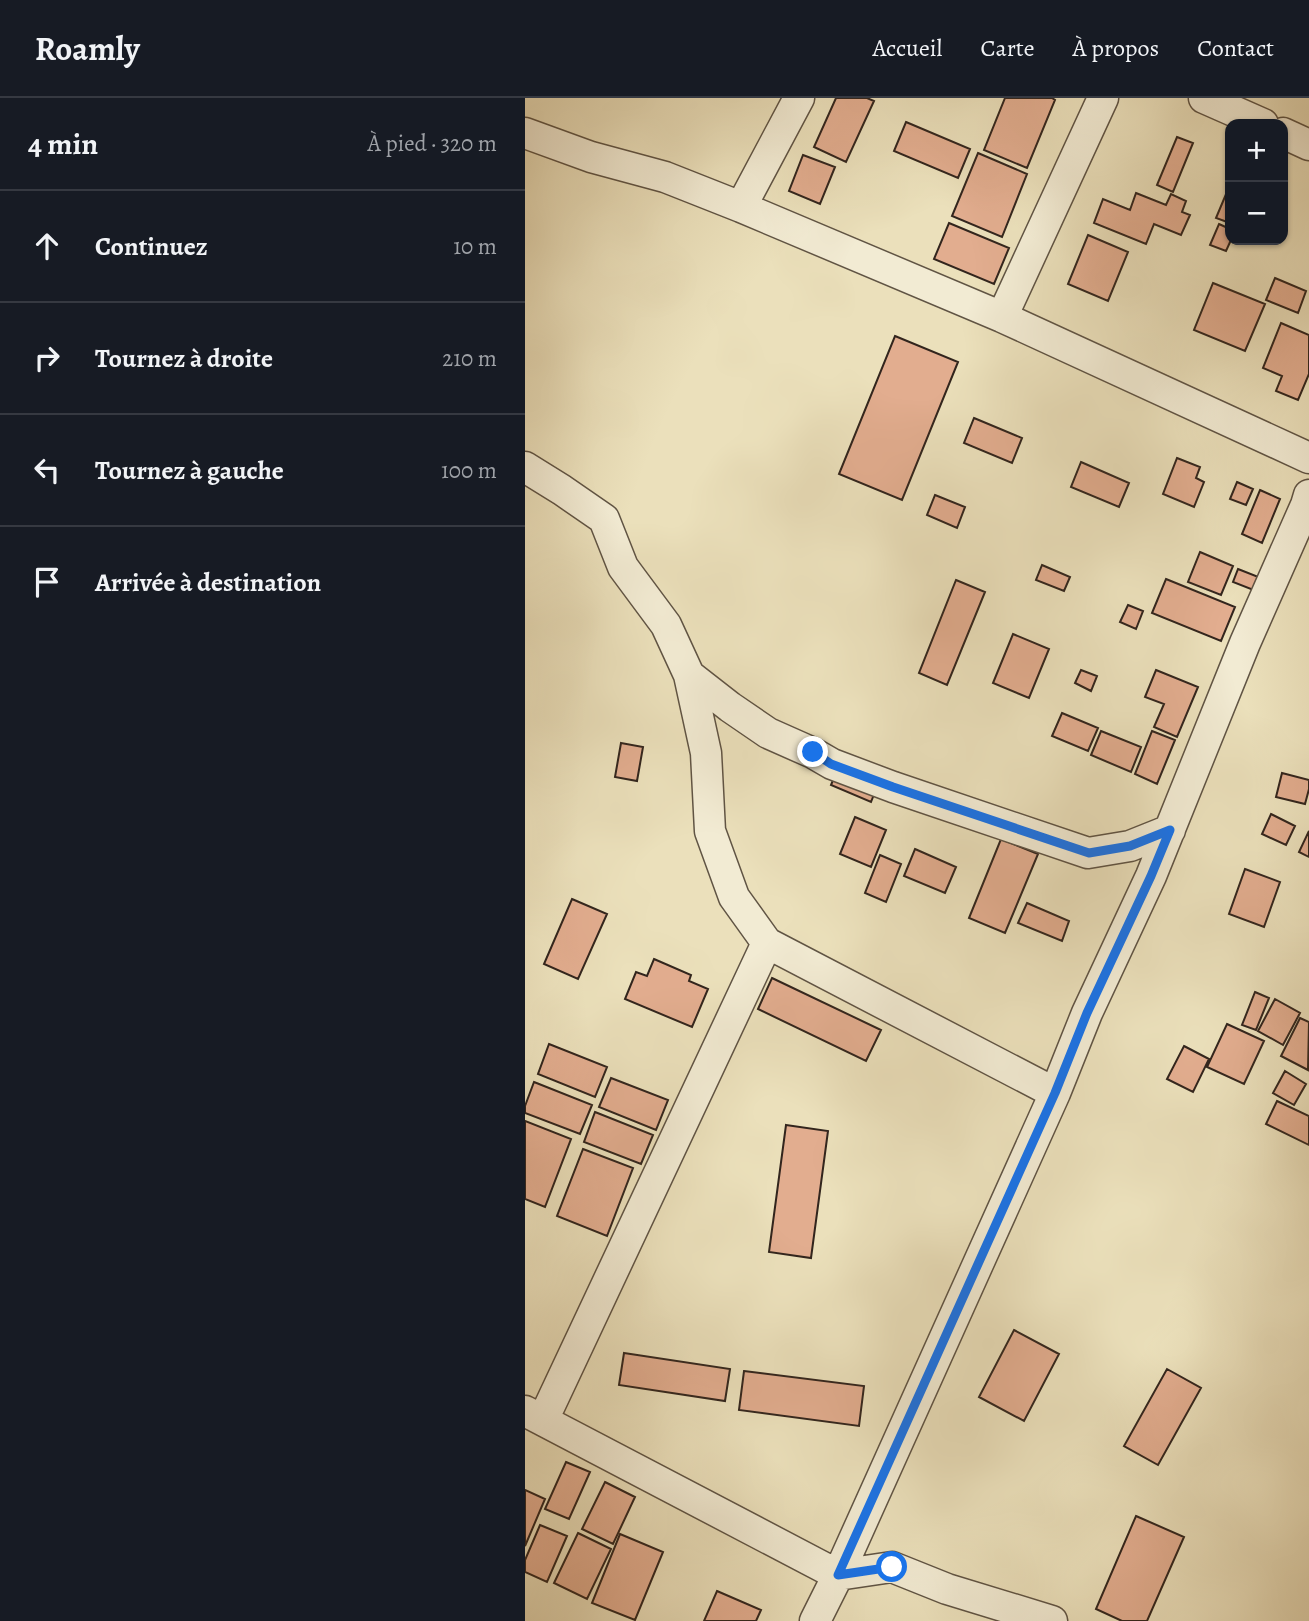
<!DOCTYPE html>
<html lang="fr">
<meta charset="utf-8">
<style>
:root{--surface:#171b24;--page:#20242c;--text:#f1f3f6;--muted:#9ea1a6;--line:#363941}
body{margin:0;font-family:Alegreya,serif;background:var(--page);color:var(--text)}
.controls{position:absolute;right:21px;top:21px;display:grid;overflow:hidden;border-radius:14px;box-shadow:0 2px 5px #0004}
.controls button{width:63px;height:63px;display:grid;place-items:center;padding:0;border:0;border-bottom:2px solid var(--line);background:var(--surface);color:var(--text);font:35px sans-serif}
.stop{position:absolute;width:21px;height:21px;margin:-16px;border:5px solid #1a73e8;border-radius:50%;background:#fff}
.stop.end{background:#1a73e8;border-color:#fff;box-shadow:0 2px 7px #0008}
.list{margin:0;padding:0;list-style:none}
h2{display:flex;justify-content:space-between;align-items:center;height:91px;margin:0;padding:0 28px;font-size:30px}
h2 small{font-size:23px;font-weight:400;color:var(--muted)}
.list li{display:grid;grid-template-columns:46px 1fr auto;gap:21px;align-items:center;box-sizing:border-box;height:112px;padding:0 28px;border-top:2px solid var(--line)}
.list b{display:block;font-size:26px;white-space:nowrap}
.list em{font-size:23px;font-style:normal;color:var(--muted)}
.icon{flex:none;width:38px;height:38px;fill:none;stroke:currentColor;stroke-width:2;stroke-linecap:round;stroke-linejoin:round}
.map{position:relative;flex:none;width:784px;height:1523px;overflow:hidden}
header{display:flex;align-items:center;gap:42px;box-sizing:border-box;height:98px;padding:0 35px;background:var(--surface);border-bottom:2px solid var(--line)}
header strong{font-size:33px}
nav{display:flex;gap:38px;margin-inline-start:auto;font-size:24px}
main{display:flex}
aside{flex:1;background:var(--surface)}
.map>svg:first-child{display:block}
.building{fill:#e2ad8f;stroke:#32251d;stroke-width:2}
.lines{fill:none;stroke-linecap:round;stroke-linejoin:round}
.street-casing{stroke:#605444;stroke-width:33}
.street{stroke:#f2ebd3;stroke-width:30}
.route{stroke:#1a73e8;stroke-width:9}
</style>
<header>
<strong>Roamly</strong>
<nav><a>Accueil</a><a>Carte</a><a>À propos</a><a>Contact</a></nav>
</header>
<main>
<aside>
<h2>4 min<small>À pied · 320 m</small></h2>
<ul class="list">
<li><svg class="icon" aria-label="ahead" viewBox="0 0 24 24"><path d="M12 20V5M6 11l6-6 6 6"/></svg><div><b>Continuez</b></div><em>10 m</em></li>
<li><svg class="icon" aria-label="right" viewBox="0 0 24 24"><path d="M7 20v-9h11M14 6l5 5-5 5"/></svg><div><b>Tournez à droite</b></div><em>210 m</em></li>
<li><svg class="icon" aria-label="left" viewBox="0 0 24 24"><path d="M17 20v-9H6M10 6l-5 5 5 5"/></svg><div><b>Tournez à gauche</b></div><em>100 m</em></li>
<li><svg class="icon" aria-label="arrive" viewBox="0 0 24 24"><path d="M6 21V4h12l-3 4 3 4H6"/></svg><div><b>Arrivée à destination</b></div></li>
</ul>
</aside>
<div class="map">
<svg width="784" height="1523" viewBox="0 0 784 1523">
<rect width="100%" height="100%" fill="#ebe0bb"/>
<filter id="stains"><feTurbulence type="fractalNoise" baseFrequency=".00286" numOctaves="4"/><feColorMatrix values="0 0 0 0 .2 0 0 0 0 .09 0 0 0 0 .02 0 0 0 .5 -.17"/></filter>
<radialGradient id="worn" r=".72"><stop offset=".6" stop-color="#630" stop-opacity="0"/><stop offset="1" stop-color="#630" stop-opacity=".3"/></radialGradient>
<!-- building -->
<path class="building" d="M311,0H342L349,3L321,64L289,49Z
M480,0H527L530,2L502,70L459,52Z
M381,24L445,51L433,80L369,53Z
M652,39L668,45L648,94L632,87Z
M453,55L502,76L477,139L427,118Z
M278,57L310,69L295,106L264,93Z
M704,89H705V125L691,120Z
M611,95L641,107L646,96L661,103L657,114L665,117L656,137L629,126L621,146L569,125L578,101L605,112Z
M424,125L484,150L469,186L409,161Z
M694,126L705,131L706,142L701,153L685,147Z
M563,137L603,154L583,203L543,186Z
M750,180L781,193L773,215L741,202Z
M688,185L740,206L720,253L669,232Z
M756,225L784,237V276L773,302L751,293L757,278L738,270Z
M370,238L433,264L377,402L314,376Z
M449,320L497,340L487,365L439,345Z
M652,360L675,369L671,380L679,384L669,409L638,396Z
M556,364L604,385L594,409L546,389Z
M712,384L728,391L721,407L705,401Z
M735,392L755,401L737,445L717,436Z
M410,397L440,409L432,430L402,417Z
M675,454L708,468L696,497L663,484Z
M517,467L545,479L539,493L511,482Z
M713,471L736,480L731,493L708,484Z
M641,481L710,509L696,543L627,515Z
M431,482L460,494L422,587L394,575Z
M603,507L618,513L611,531L595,524Z
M488,536L524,551L504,600L468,585Z
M556,572L572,578L566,593L550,585Z
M631,572L673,589L652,639L629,629L639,606L620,599Z
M537,615L573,630L563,653L527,638Z
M576,633L616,649L606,674L566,657Z
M627,633L650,642L632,686L610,676Z
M96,645L118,649L112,683L90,679Z
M313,670L353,686L346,704L306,687Z
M757,675L784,682V691L780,706L751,699Z
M746,716L770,728L761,747L737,736Z
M330,719L361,732L346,769L315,756Z
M784,733V759L774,754Z
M476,741L513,756L480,835L444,820Z
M390,751L431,769L420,795L379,778Z
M355,757L376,766L361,804L340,795Z
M720,771L755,784L739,829L704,816Z
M47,801L82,816L53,881L19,866Z
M502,805L544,823L537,843L493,825Z
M129,861L166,877L164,883L183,891L167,929L100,901L111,874L122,878Z
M247,880L356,932L341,963L233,911Z
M730,894L744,900L731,932L717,927Z
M750,901L775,915L758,947L733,933Z
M775,920L784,924L783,972L756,958Z
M702,926L739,943L719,986L682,969Z
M24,946L82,969L70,999L13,976Z
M659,948L684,961L668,994L642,981Z
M760,973L781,986L769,1007L748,995Z
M86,980L143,1002L131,1032L74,1009Z
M9,984L67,1007L55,1036L0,1015V1008Z
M752,1003L784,1018V1047L741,1026Z
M70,1014L128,1037L116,1066L59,1044Z
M0,1023L46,1041L20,1109L0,1101Z
M261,1027L303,1033L286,1160L244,1154Z
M58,1051L108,1070L82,1138L32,1118Z
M489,1232L534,1256L499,1323L454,1299Z
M99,1255L205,1271L200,1303L94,1287Z
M642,1271L676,1290L633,1367L599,1348Z
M219,1273L339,1288L334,1328L214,1312Z
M41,1364L65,1374L44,1421L20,1411Z
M80,1384L110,1399L88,1446L57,1431Z
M0,1392L20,1401L0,1448Z
M611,1418L659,1439L622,1523H597L571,1511Z
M15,1427L42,1438L22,1484L0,1474V1462Z
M53,1435L86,1451L62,1501L29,1485Z
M95,1436L138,1454L110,1522L67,1505Z
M192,1493L236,1512L231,1523H179Z"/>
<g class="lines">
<defs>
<path id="street" d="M679,0L738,26
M0,35L66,59L140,79L216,109L477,219L784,360
M758,35L784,47
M216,109L274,0
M477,219L578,0
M0,369L37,392L79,421L98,469L141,527L164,577L181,655L185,733L209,799L242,845L530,995
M164,577L205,609L243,635L288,655L307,666L368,689L563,755L605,748L645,732
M0,1313L313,1477L367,1469L422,1491L527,1523
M18,1322L242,845
M290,1523L313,1477L530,995L562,915L626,778L720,545L781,407L784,397"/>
</defs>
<!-- street casing -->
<use href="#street" class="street-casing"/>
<!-- street -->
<use href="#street" class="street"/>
</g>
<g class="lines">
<!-- route -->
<path class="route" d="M288,654L306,666L368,689L564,755L605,748L645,732L626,778L562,915L530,995L313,1477L367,1469"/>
</g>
<rect width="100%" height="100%" filter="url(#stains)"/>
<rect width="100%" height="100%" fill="url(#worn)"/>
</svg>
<div class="controls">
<button>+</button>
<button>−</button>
</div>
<div class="stop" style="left:367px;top:1469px"></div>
<div class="stop end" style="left:288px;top:654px"></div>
</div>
</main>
